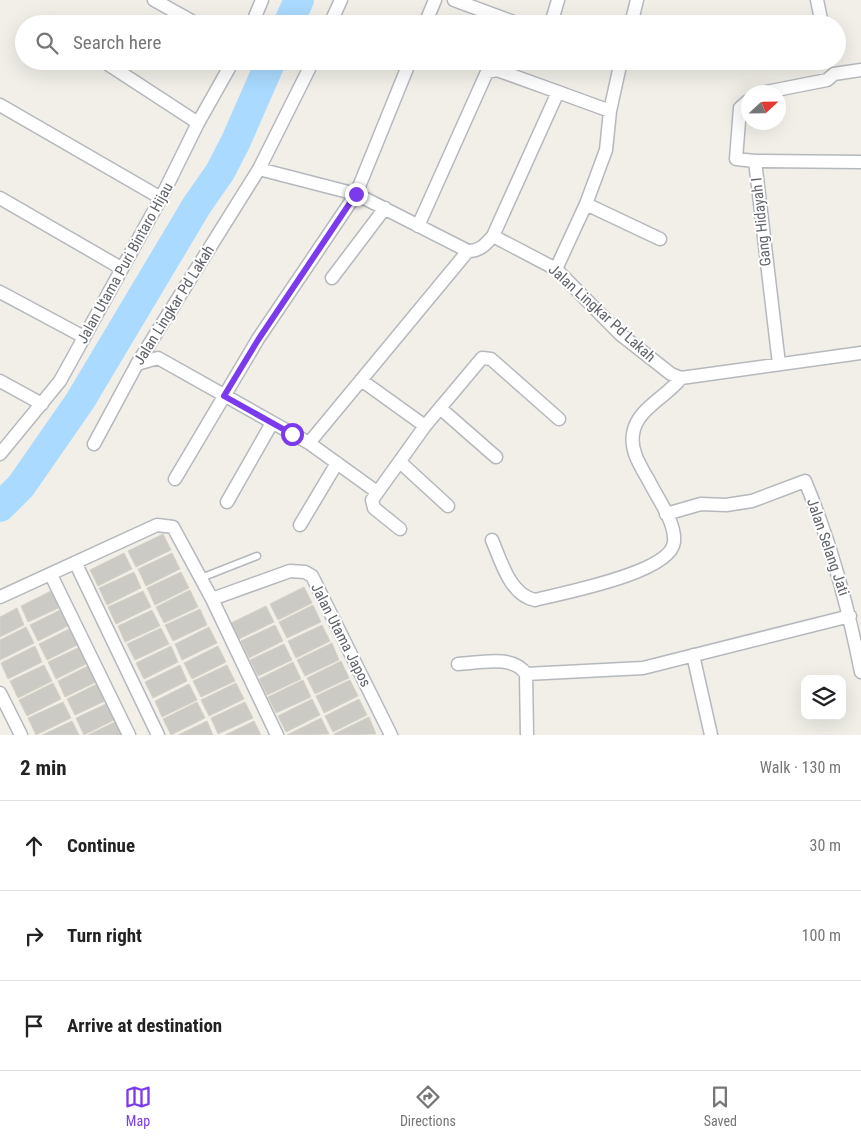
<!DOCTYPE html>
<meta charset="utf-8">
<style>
:root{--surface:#fff;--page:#f6f6f6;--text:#222;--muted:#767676;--line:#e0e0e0;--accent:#7c3aed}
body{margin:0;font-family:"Roboto Condensed",sans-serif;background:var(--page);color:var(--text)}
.controls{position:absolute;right:15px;bottom:15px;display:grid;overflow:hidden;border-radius:10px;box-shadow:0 5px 20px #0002}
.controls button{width:45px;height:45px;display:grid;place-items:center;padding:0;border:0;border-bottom:1px solid var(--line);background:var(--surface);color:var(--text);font:25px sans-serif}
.compass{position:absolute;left:741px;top:85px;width:45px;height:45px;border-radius:50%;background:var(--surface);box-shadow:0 5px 20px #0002;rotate:68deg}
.stop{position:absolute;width:15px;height:15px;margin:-11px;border:4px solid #7c3aed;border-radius:50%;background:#fff}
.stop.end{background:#7c3aed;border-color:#fff;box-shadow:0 1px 5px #0008}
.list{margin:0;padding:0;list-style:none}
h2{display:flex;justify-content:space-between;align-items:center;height:65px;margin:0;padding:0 20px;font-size:21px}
h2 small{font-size:16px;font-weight:400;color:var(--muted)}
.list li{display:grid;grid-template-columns:32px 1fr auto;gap:15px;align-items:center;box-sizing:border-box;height:90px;padding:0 20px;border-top:1px solid var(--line)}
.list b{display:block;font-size:19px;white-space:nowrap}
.list em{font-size:16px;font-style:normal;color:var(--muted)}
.icon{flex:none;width:28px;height:28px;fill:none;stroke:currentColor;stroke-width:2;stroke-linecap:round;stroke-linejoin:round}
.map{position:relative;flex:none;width:861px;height:735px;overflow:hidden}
.search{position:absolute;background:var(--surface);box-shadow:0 5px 20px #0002;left:15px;right:15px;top:15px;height:55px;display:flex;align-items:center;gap:12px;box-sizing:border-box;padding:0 18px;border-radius:28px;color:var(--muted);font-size:19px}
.sheet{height:335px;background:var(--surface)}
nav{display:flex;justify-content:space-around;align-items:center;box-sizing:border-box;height:70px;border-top:1px solid var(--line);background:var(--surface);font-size:14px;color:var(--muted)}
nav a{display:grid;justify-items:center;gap:2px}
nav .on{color:var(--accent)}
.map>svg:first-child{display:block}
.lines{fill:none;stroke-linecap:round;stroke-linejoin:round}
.river{stroke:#aadaff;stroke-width:30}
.building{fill:#cccac5;stroke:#d6d1c6}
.service-casing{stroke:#b5b8bc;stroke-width:9}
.minor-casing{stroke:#b5b8bc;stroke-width:15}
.service{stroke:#fff;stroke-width:6}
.minor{stroke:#fff;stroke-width:12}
.route{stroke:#7c3aed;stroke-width:6}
.labels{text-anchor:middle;stroke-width:4;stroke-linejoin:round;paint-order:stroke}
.street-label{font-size:15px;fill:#5f6368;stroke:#fff}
</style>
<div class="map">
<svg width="861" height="735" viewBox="0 0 861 735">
<rect width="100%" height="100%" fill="#f1efe8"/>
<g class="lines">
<!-- river -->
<path class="river" d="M288,24L299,0
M0,507L21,486L80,401L197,205L220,172L236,141L271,61"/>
</g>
<!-- building -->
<path class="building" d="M163,534L171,550L136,567L128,551Z
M124,553L132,569L98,586L90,570Z
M172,553L180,569L146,586L138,569Z
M134,572L141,588L107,605L99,588Z
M181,572L189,588L155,605L147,588Z
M304,587L312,603L278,620L270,604Z
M55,589L63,606L28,622L21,606Z
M190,590L198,607L164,623L156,607Z
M143,591L151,607L116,624L108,607Z
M313,605L321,622L287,638L279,622Z
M266,606L274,622L239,639L231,623Z
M17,608L24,625L0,637V617Z
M64,608L72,624L38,641L30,625Z
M200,609L207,625L173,641L165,625Z
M152,610L160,626L125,642L118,626Z
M275,625L283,641L249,658L241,641Z
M322,625L330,641L296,658L288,641Z
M26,627L34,643L0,660V640Z
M73,627L81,643L47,660L39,644Z
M209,627L217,643L182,660L175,644Z
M161,628L169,644L135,660L127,644Z
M332,643L339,660L305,676L297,660Z
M284,644L292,660L258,676L250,660Z
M35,646L42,662L8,679L1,663Z
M82,646L90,662L56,679L48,662Z
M171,646L178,662L144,679L136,663Z
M218,646L226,662L192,679L184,663Z
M341,661L349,678L315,694L307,678Z
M293,662L301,679L267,695L259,679Z
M92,664L100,680L65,697L58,681Z
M44,665L52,681L18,698L10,681Z
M180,665L187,681L153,698L145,682Z
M227,665L235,681L201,697L193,681Z
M303,680L311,697L276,713L268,697Z
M350,680L358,696L324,713L316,696Z
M101,682L109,699L75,715L67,699Z
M53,683L61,699L27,716L19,700Z
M236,683L244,699L209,716L201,700Z
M189,684L197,700L162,717L155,701Z
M312,699L320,715L286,732L278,716Z
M359,699L367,715L333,732L325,716Z
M63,702L71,718L36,735L28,718Z
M110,702L118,718L84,735L76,718Z
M197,702L205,718L171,735L163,719Z
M245,702L253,718L218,734L211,718Z
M369,717L376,734L335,735L334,734Z
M321,718L329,734L287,735Z
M119,720L126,735H88Z
M72,721L79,735H42Z
M207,721L213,735H178Z
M254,721L261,735H225Z"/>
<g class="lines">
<defs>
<path id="service" d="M201,578L257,556"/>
<path id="minor" d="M154,0L197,24
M454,0L519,24
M817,0L822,24
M252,24L262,0
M330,24L341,0
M425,24L435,0
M551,24L558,0
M631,24L637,0
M103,61L198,123
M766,92L827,80L834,74L861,70
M748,101L740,108L736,159L755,161L779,364
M0,105L161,198
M755,161L861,162
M259,169L356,194L468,251C480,251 485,245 493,236L558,92L610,111
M0,198L121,268
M586,204L660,239
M418,226L487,72L497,70L558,92
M493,236L556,269L620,334L671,374L681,378L861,353
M556,269L586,204L606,150L610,111L621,61
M332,278L385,208
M0,292L84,337
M137,364L158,358L309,443L468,251
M361,380L425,426L372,500L374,508L400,529
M0,381L42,404
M440,408L496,457
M425,426L482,358L491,359L559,419
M309,443L377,492
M94,444L137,364L259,169L313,61
M0,454L60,381L161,198L198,123L233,61
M400,462L448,506
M175,479L258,339L356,194L410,61
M227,502L272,423
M666,514L701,504L726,505L752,501L805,481C831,543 848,606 861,672
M300,525L337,463
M492,540C501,561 510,595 535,600C562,593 671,573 674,542C676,523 658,499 650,483C642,468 630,452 633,434C636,409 667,397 681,378
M76,564L158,735
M51,575L129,735
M0,597L157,525L173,527L212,599L277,735
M212,599L290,571L305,572L312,576L391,735
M693,655L711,735
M458,664C479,663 513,654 526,674L527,735
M526,674L643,668L850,616
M0,693L21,735"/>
</defs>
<!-- service casing -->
<use href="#service" class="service-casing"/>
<!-- minor casing -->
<use href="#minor" class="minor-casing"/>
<!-- service -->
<use href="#service" class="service"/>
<!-- minor -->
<use href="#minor" class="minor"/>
</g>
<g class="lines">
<!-- route -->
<path class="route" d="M292,434L224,396L258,340L356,194"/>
</g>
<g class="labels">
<!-- street labels -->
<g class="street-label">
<text transform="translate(761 222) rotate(-96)" y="5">Gang Hidayah I</text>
<text transform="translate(125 263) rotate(-61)" y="5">Jalan Utama Puri Bintaro Hijau</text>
<text transform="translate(174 305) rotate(-58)" y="5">Jalan Lingkar Pd Lakah</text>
<text transform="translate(602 313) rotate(42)" y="5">Jalan Lingkar Pd Lakah</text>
<text transform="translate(828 547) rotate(71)" y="5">Jalan Selang Jati</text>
<text transform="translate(341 635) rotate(63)" y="5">Jalan Utama Japos</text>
</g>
</g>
</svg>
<div class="controls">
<button><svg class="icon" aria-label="layers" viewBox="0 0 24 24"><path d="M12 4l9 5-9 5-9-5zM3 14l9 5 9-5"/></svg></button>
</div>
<svg class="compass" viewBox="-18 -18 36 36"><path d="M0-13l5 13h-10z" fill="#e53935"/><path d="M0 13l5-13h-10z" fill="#767676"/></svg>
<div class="stop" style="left:292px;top:434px"></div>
<div class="stop end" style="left:356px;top:194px"></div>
<div class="search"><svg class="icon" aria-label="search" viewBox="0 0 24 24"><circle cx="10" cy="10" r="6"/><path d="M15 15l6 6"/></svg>Search here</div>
</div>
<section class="sheet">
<h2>2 min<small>Walk · 130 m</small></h2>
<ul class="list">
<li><svg class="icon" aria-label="ahead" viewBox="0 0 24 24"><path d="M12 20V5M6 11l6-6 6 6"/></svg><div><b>Continue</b></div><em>30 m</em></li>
<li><svg class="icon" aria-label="right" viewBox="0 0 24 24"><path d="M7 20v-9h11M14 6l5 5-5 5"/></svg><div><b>Turn right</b></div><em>100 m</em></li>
<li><svg class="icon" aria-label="arrive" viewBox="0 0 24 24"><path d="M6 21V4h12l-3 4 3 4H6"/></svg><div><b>Arrive at destination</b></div></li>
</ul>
</section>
<nav>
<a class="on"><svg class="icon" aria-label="map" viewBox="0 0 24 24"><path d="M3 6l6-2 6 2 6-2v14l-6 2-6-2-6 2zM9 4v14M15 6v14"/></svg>Map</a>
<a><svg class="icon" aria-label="directions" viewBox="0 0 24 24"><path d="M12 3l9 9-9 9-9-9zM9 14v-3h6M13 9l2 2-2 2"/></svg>Directions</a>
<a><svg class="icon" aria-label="saved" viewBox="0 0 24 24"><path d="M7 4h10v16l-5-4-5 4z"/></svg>Saved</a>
</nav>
